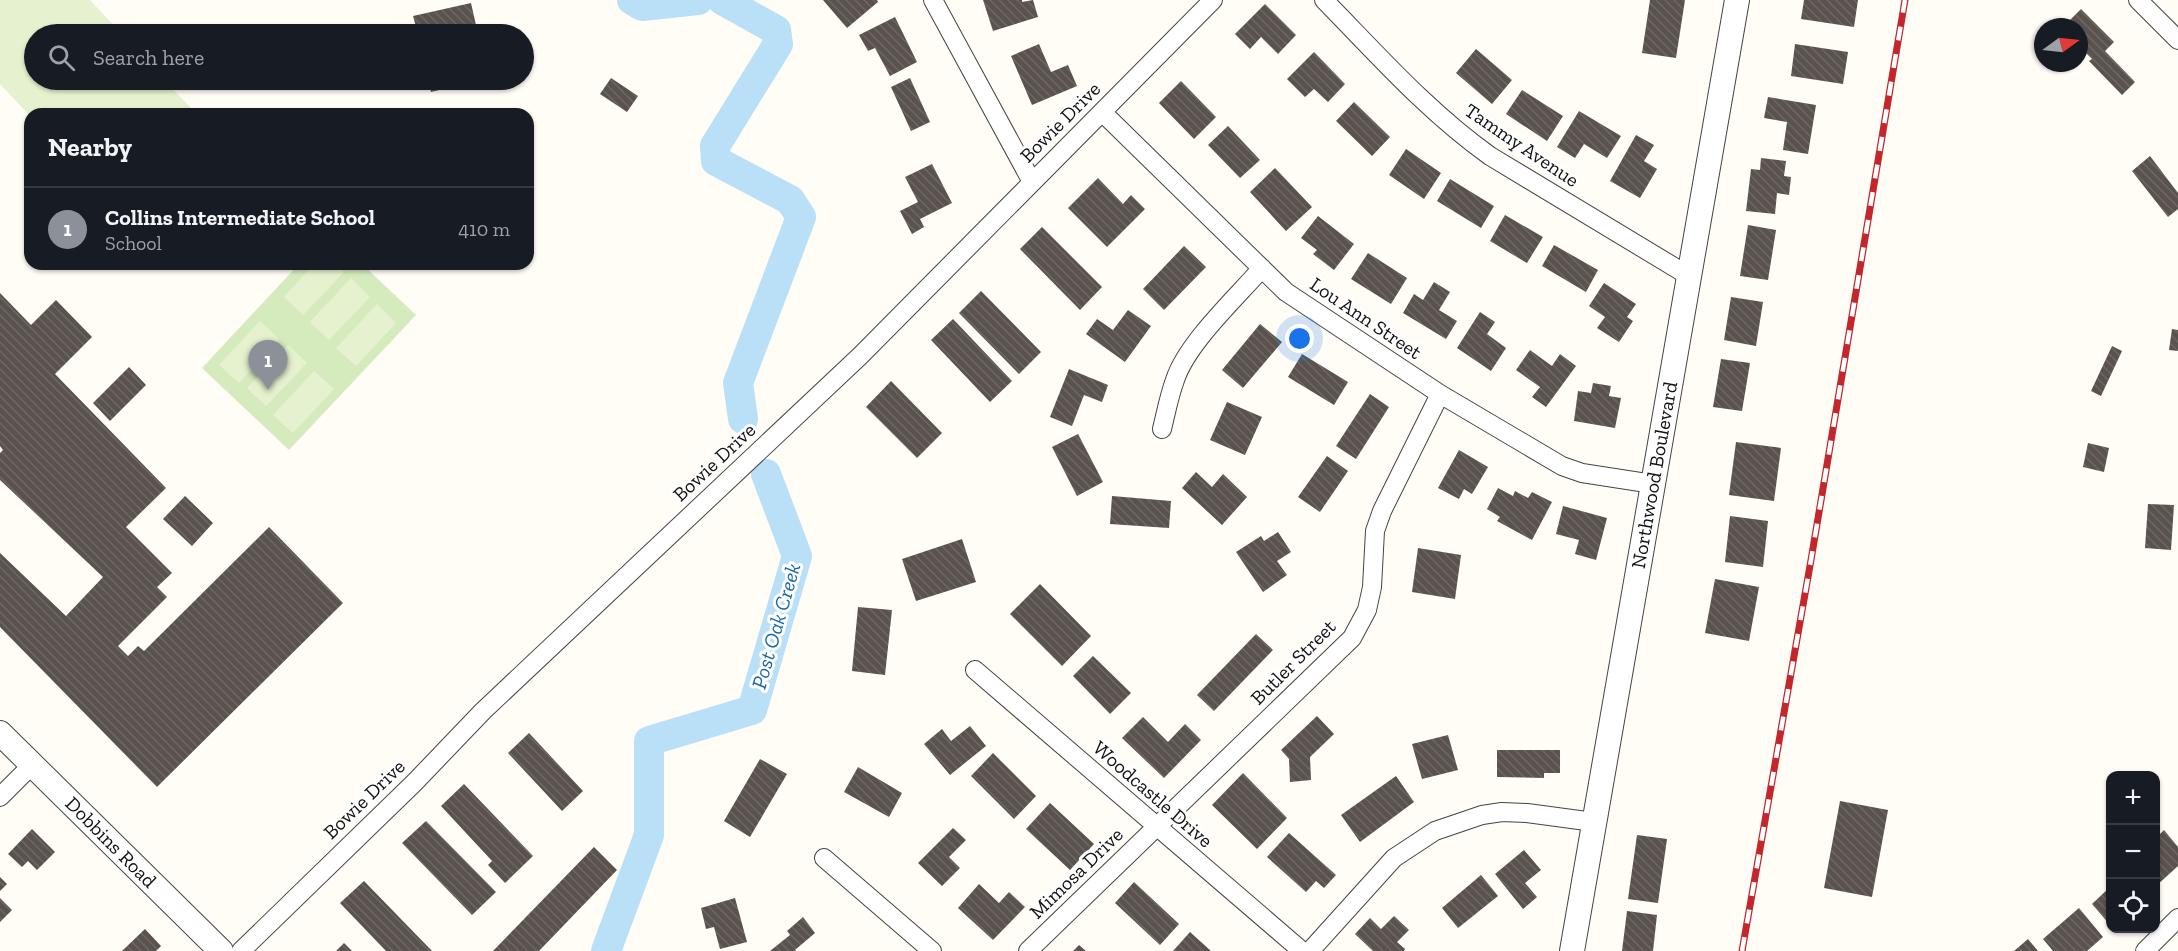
<!DOCTYPE html>
<meta charset="utf-8">
<style>
:root{--surface:#171b24;--page:#20242c;--text:#f1f3f6;--muted:#9ea1a6;--line:#363941;--accent:#8c9099}
body{margin:0;font-family:"Zilla Slab",serif;background:var(--page);color:var(--text)}
.controls{position:absolute;right:18px;bottom:18px;display:grid;overflow:hidden;border-radius:12px;box-shadow:0 2px 4px #0004}
.controls button{width:54px;height:54px;display:grid;place-items:center;padding:0;border:0;border-bottom:2px solid var(--line);background:var(--surface);color:var(--text);font:30px sans-serif}
.compass{position:absolute;left:2034px;top:18px;width:54px;height:54px;border-radius:50%;background:var(--surface);box-shadow:0 2px 4px #0004;rotate:75deg}
.you{position:absolute;left:1300px;top:339px;width:21px;height:21px;margin:-15px;border:4px solid #fff;border-radius:50%;background:#1a73e8;box-shadow:0 0 0 9px #1a73e833}
.badge{display:grid;place-items:center;width:39px;height:39px;border-radius:50%;background:var(--accent);color:#fff;font-size:20px;font-weight:700}
.pin{position:absolute;translate:-50% -50px;filter:drop-shadow(0 2px 3px #0008)}
.pin::after{content:'';position:absolute;top:32px;width:21px;height:18px;background:inherit;clip-path:polygon(0 0,100% 0,50% 100%)}
.list{margin:0;padding:0;list-style:none}
h2{display:flex;justify-content:space-between;align-items:center;height:78px;margin:0;padding:0 24px;font-size:26px}
h2 small{font-size:20px;font-weight:400;color:var(--muted)}
.list li{display:grid;grid-template-columns:39px 1fr auto;gap:18px;align-items:center;box-sizing:border-box;height:84px;padding:0 24px;border-top:2px solid var(--line)}
.list b{display:block;font-size:22px;white-space:nowrap}
.list p{margin:0;font-size:20px;white-space:nowrap;color:var(--muted)}
.list em{font-size:20px;font-style:normal;color:var(--muted)}
.icon{flex:none;width:33px;height:33px;fill:none;stroke:currentColor;stroke-width:2;stroke-linecap:round;stroke-linejoin:round}
.map{position:relative;flex:none;width:2178px;height:951px;overflow:hidden}
.search{position:absolute;background:var(--surface);box-shadow:0 2px 4px #0004;left:24px;top:24px;width:510px;height:66px;display:flex;align-items:center;gap:15px;box-sizing:border-box;padding:0 21px;border-radius:33px;color:var(--muted);font-size:22px}
.panel{position:absolute;background:var(--surface);box-shadow:0 2px 4px #0004;left:24px;top:108px;width:510px;height:162px;border-radius:18px}
.map>svg:first-child{display:block}
.grass{fill:#d5ebbd}
.pitch{fill:#e6f2cf}
.lines{fill:none;stroke-linecap:round;stroke-linejoin:round}
.river{stroke:#b9e0f7;stroke-width:30}
.building{fill:url(#building-back-hatch)}
.minor-casing{stroke:#444;stroke-width:20}
.tertiary-casing{stroke:#444;stroke-width:26}
.minor{stroke:#fff;stroke-width:18}
.tertiary{stroke:#fff;stroke-width:24}
.rail-casing{stroke:#c4262e;stroke-width:7}
.rail{stroke:#fff;stroke-width:4.5;stroke-dasharray:14;stroke-linecap:butt}
.labels{text-anchor:middle;stroke-width:6;stroke-linejoin:round;paint-order:stroke}
.street-label{font-size:20px;fill:#111;stroke:#fff}
.water-label{font-size:21px;font-style:italic;fill:#1768a6;stroke:#fff}
</style>
<div class="map">
<svg width="2178" height="951" viewBox="0 0 2178 951">
<defs>
<pattern id="building-back-hatch" width="6" height="6" patternUnits="userSpaceOnUse" patternTransform="scale(1.5)"><rect width="6" height="6" fill="#5a524d"/><path d="M-1 5l2 2M0 0l6 6M5-1l2 2" fill="none" stroke="#6d6662"/></pattern>
</defs>
<rect width="100%" height="100%" fill="#fffdf5"/>
<!-- grass -->
<path class="grass" d="M299,264H362L416,315L289,450L202,368Z"/>
<!-- pitch -->
<path class="pitch" d="M0,0H90L122,34H34V80H164L197,114H30V116L0,84Z
M314,264H335L344,272L303,315L284,297Z
M351,278L370,297L329,340L310,322Z
M377,304L396,323L356,366L336,348Z
M260,321L279,339L239,383L219,365Z
M288,345L307,363L266,406L247,388Z
M314,371L334,389L293,433L273,415Z"/>
<g class="lines">
<!-- river -->
<path class="river" d="M632,0L642,6L698,0
M722,0L776,30L778,44L715,146L716,161L790,200L801,217L738,383L743,419
M606,951L649,835V741L752,710L797,556L766,474"/>
</g>
<!-- building -->
<path class="building" d="M823,0H877L878,2L847,28Z
M983,0H1022V2L1033,0L1038,17L993,31Z
M1650,0H1685L1676,58L1642,53Z
M1804,0H1858L1854,27L1801,19Z
M471,3L478,34H418L413,16Z
M1265,4L1296,35L1278,54L1261,37L1250,49L1235,34Z
M2081,9L2114,42L2105,51L2135,82L2122,95L2089,61L2092,59L2079,46V27H2063Z
M895,17L917,62L890,76L875,48L868,51L859,35Z
M1039,44L1051,72L1068,65L1077,86L1032,105L1011,56Z
M1795,44L1848,52L1843,84L1791,76Z
M1476,49L1512,80L1492,104L1456,73Z
M1314,52L1345,84L1328,102L1314,89L1305,97L1287,79Z
M611,78L638,96L627,112L600,94Z
M910,78L930,122L911,131L891,87Z
M428,80H459L460,85L431,92Z
M1181,81L1216,117L1194,139L1159,103Z
M1522,90L1563,116L1547,141L1506,114Z
M1768,97L1816,105L1808,154L1783,150L1787,122L1764,118Z
M1354,102L1390,137L1372,156L1336,121Z
M1579,111L1621,136L1607,158L1584,144L1575,158L1557,147Z
M1228,126L1260,160L1240,178L1208,145Z
M1636,135L1654,145L1644,161L1657,169L1640,198L1610,181Z
M1406,149L1441,173L1424,199L1389,175Z
M2150,156L2178,193V209L2168,217L2132,171Z
M1761,158L1786,161L1784,176L1791,177L1789,195L1777,193L1775,214L1746,211L1751,169L1760,170Z
M932,164L952,203L920,219L924,227L912,234L900,211L918,202L905,177Z
M1275,168L1312,207L1286,231L1250,192Z
M1098,178L1123,204L1131,195L1145,209L1107,247L1068,208Z
M1450,179L1494,206L1481,228L1437,201Z
M1505,215L1543,237L1527,263L1490,241Z
M1318,216L1354,244L1334,270L1313,254L1317,250L1301,238Z
M1748,225L1776,230L1768,280L1740,276Z
M1042,227L1102,287L1080,310L1020,249Z
M1554,245L1598,270L1586,292L1542,266Z
M1184,246L1206,267L1164,310L1143,289Z
M1368,253L1407,278L1391,304L1351,279Z
M1434,282L1450,292L1439,310L1457,321L1446,339L1403,313L1414,294L1423,300Z
M1604,283L1636,304L1627,317L1633,321L1619,342L1597,328L1605,317L1589,306Z
M981,291L1041,352L1019,374L959,313Z
M0,293L31,325L56,300L92,337L55,374L166,488L126,527L172,573L157,587L167,597L118,646L128,656L138,646L144,651L269,527L343,603L157,787L0,627V553L66,616L103,577L0,480V453L3,450L0,446Z
M1731,297L1763,302L1756,346L1724,340Z
M1128,310L1151,326L1125,362L1086,334L1097,319L1113,330Z
M1480,312L1495,322L1487,334L1506,348L1491,371L1457,348Z
M953,319L1012,381L990,402L931,340Z
M1260,324L1282,342L1243,388L1222,370Z
M2172,329L2178,330V351L2169,350Z
M2112,346L2122,351L2101,396L2091,391Z
M1530,350L1552,366L1560,354L1576,366L1546,407L1532,397L1540,387L1516,370Z
M1302,354L1348,382L1334,405L1288,377Z
M1721,359L1750,363L1742,411L1713,407Z
M129,367L146,385L110,421L93,403Z
M1069,369L1108,385L1102,402L1084,395L1072,426L1050,417Z
M891,381L942,433L917,458L866,407Z
M1593,383L1611,386L1609,396L1621,398L1615,428L1574,421L1578,391L1591,393Z
M1370,394L1389,407L1356,459L1336,446Z
M1227,402L1262,417L1245,455L1210,440Z
M1078,434L1103,482L1077,496L1052,447Z
M1736,442L1781,448L1774,501L1729,495Z
M2088,443L2109,448L2104,472L2083,467Z
M1459,450L1488,467L1472,494L1464,489L1459,499L1438,488Z
M1327,456L1348,471L1320,512L1298,497Z
M1196,472L1212,487L1223,474L1247,497L1222,525L1182,488Z
M1498,488L1513,496L1515,491L1528,498L1532,492L1552,502L1532,540L1497,521L1500,517L1487,509Z
M185,496L213,523L192,546L163,519Z
M1112,496L1171,501L1169,528L1110,524Z
M2148,504L2174,505L2171,550L2145,548Z
M1563,506L1607,518L1596,560L1575,554L1579,540L1556,534Z
M1730,516L1768,521L1763,567L1725,562Z
M1278,532L1291,552L1277,561L1287,575L1263,592L1236,552L1261,536L1264,541Z
M962,539L976,582L916,601L902,559Z
M1418,548L1461,555L1455,599L1412,592Z
M1715,579L1759,587L1749,641L1705,633Z
M1040,584L1091,636L1062,666L1010,614Z
M858,607L892,610L885,675L852,671Z
M1256,634L1273,650L1214,711L1197,695Z
M1093,656L1131,693L1110,714L1073,676Z
M1317,716L1334,734L1310,757L1311,780L1290,782L1289,759L1281,750Z
M1143,717L1168,742L1185,724L1201,740L1164,778L1122,738Z
M970,726L986,746L950,775L924,744L942,729L951,741Z
M529,733L583,791L562,811L508,753Z
M1448,735L1458,770L1422,779L1412,744Z
M1497,750H1560V773H1544V778L1497,777Z
M993,753L1036,796L1014,819L971,776Z
M760,759L787,774L750,837L724,821Z
M858,767L902,793L889,817L844,792Z
M1243,773L1287,818L1257,849L1212,805Z
M1396,776L1414,802L1360,842L1341,815Z
M464,784L533,856L505,883L488,865L492,861L441,806Z
M1840,801L1888,810L1872,897L1824,888Z
M1050,803L1094,844L1070,870L1026,829Z
M426,821L496,892L472,915L402,843Z
M953,828L966,840L949,857L960,868L942,886L918,863Z
M32,829L55,852L37,870L28,861L22,867L8,854Z
M2164,830L2178,847V866L2156,886V838Z
M1289,833L1336,875L1324,888L1316,881L1306,892L1267,857Z
M1637,835L1667,839L1658,903L1628,899Z
M594,847L617,870L539,951H493Z
M1524,850L1541,870L1525,883L1537,897L1523,909L1495,874Z
M1481,875L1498,896L1458,928L1442,908Z
M0,877L7,884L0,891Z
M364,881L432,951H386L340,903Z
M1134,882L1179,924L1160,945L1115,903Z
M979,884L999,903L1009,892L1025,907L993,940L958,908Z
M2110,887V925L2092,904Z
M0,898L12,910L0,922Z
M735,898L747,942L720,949L714,927L706,929L701,908Z
M2079,908L2103,937L2087,951H2053L2043,939Z
M1627,911L1657,915L1653,951H1622Z
M1394,916L1409,930L1397,942L1405,949L1404,951H1373L1355,934L1370,918L1381,929Z
M803,917L815,933L795,950L796,951H770L790,935L787,931Z
M145,929L161,946L156,951H122Z
M1190,932L1211,951H1173Z
M2028,939L2038,951H2014Z
M344,943L352,951H336Z
M1079,945L1086,951H1073Z"/>
<g class="lines">
<defs>
<path id="minor" d="M933,0L1032,182
M1324,0C1377,54 1428,112 1490,156L1689,276
M2138,0L2178,40
M1102,112L1286,292L1440,394L1562,466L1582,473L1653,484
M1162,429C1166,413 1169,396 1175,380C1187,343 1236,298 1262,268
M975,670L1302,951
M0,797L33,764
M824,858L932,951
M241,951L415,782L483,711L860,356L1213,0
M1028,951L1352,638L1367,610L1372,587L1375,531L1382,511L1440,394
M1310,951L1394,858L1435,831L1482,815L1502,812L1527,813L1594,822
M2145,951L2178,918"/>
<path id="tertiary" d="M0,733L221,951
M1572,951L1737,0"/>
</defs>
<!-- minor casing -->
<use href="#minor" class="minor-casing"/>
<!-- tertiary casing -->
<use href="#tertiary" class="tertiary-casing"/>
<!-- minor -->
<use href="#minor" class="minor"/>
<!-- tertiary -->
<use href="#tertiary" class="tertiary"/>
<defs>
<path id="rail" d="M1742,951L1811,560L1905,0"/>
</defs>
<!-- rail casing -->
<use href="#rail" class="rail-casing"/>
<!-- rail -->
<use href="#rail" class="rail"/>
</g>
<g class="labels">
<!-- street labels -->
<g class="street-label">
<text transform="translate(1060 122) rotate(-45)" y="7">Bowie Drive</text>
<text transform="translate(1522 145) rotate(34)" y="7">Tammy Avenue</text>
<text transform="translate(1366 318) rotate(34)" y="7">Lou Ann Street</text>
<text transform="translate(714 462) rotate(-43)" y="7">Bowie Drive</text>
<text transform="translate(1654 475) rotate(-80)" y="7">Northwood Boulevard</text>
<text transform="translate(1293 662) rotate(-45)" y="7">Butler Street</text>
<text transform="translate(1153 794) rotate(41)" y="7">Woodcastle Drive</text>
<text transform="translate(364 799) rotate(-44)" y="7">Bowie Drive</text>
<text transform="translate(111 842) rotate(45)" y="7">Dobbins Road</text>
<text transform="translate(1076 873) rotate(-44)" y="7">Mimosa Drive</text>
</g>
<!-- water labels -->
<g class="water-label">
<text transform="translate(776 626) rotate(-74)" y="7">Post Oak Creek</text>
</g>
</g>
</svg>
<div class="controls">
<button>+</button>
<button>−</button>
<button><svg class="icon" aria-label="locate" viewBox="0 0 24 24"><circle cx="12" cy="12" r="6"/><path d="M12 2v4M12 18v4M2 12h4M18 12h4"/></svg></button>
</div>
<svg class="compass" viewBox="-18 -18 36 36"><path d="M0-13l5 13h-10z" fill="#e53935"/><path d="M0 13l5-13h-10z" fill="#9ea1a6"/></svg>
<div class="you"></div>
<div class="pin badge" style="left:268px;top:390px">1</div>
<div class="search"><svg class="icon" aria-label="search" viewBox="0 0 24 24"><circle cx="10" cy="10" r="6"/><path d="M15 15l6 6"/></svg>Search here</div>
<section class="panel">
<h2>Nearby<small></small></h2>
<ul class="list">
<li><span class="badge">1</span><div><b>Collins Intermediate School</b><p>School</p></div><em>410 m</em></li>
</ul>
</section>
</div>
